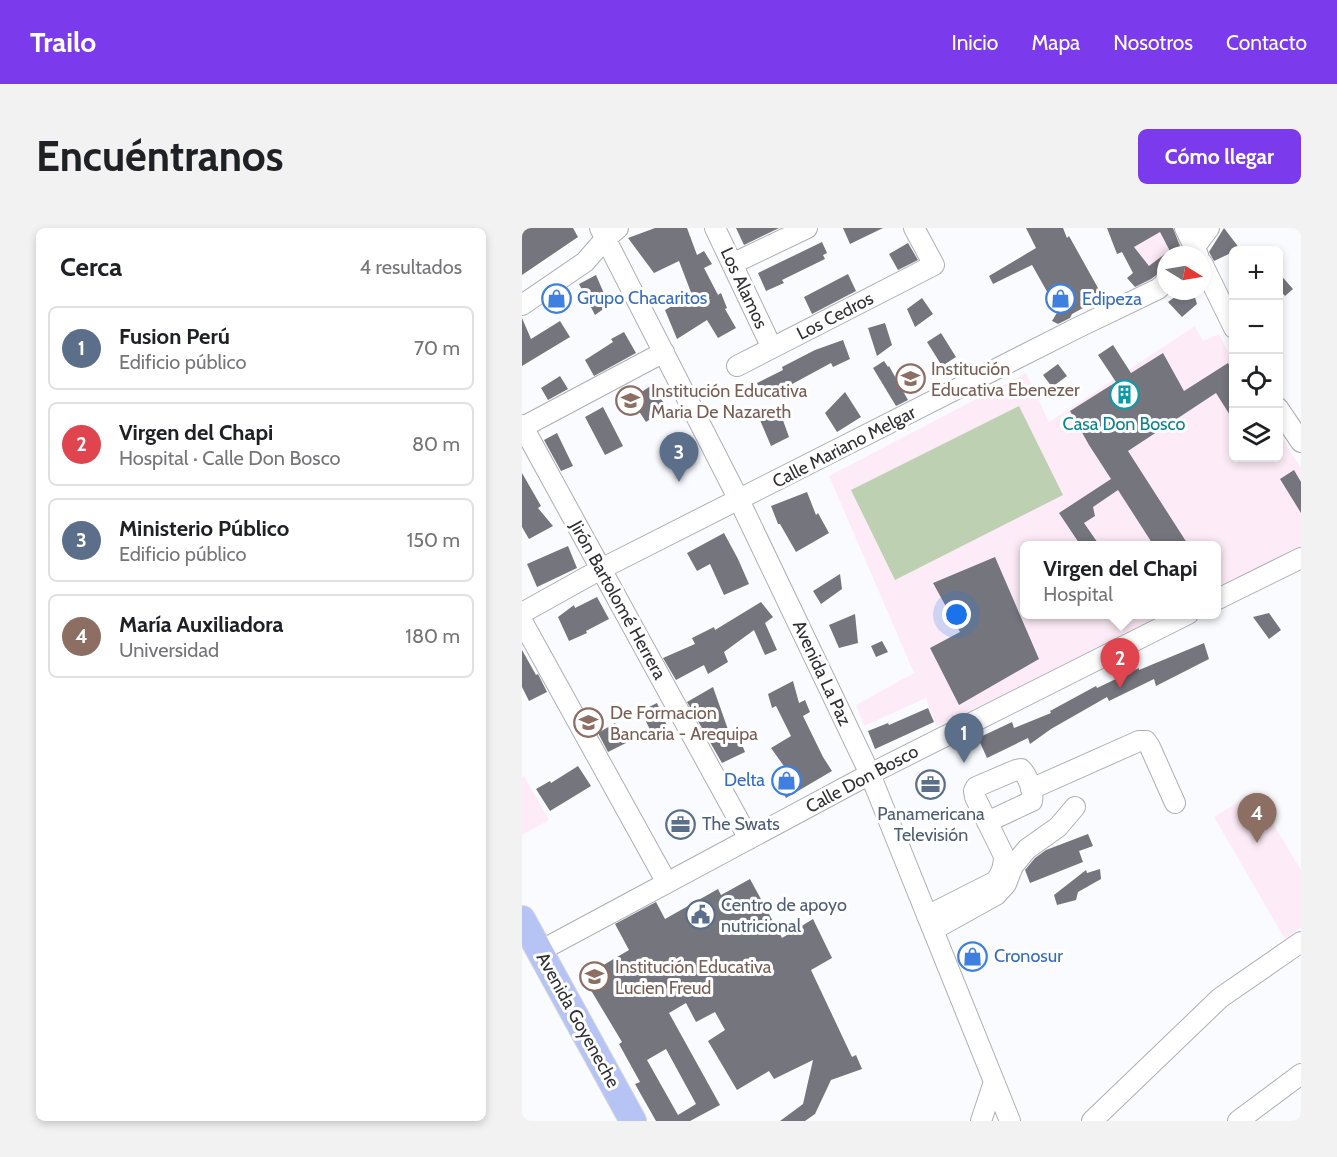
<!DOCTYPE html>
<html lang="es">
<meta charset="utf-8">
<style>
:root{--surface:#fff;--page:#f2f2f2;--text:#202124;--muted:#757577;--line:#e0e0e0;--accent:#7c3aed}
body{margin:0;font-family:Cabin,sans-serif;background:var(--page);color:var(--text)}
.controls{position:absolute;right:18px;top:18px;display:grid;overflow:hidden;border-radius:9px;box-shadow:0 3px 9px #0003}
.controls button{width:54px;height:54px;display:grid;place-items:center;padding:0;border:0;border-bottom:2px solid var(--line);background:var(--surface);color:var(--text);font:30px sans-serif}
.compass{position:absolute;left:635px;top:18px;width:54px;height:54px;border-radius:50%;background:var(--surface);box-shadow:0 3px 9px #0003;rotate:101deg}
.you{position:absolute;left:435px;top:387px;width:21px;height:21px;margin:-15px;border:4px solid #fff;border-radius:50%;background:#1a73e8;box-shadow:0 0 0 9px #1a73e833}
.badge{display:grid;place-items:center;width:39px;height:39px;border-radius:50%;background:var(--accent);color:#fff;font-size:20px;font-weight:700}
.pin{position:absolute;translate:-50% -50px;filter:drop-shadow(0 2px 3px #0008)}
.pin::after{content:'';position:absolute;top:32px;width:21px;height:18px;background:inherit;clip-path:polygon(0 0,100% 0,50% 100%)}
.popup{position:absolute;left:498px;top:313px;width:201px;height:78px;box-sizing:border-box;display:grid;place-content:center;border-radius:9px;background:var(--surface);filter:drop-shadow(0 2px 4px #0005);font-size:20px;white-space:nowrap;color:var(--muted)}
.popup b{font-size:22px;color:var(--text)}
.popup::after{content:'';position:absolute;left:50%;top:100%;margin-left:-12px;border:12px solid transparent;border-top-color:var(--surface)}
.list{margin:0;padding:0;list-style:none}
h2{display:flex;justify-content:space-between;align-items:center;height:78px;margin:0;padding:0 24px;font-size:26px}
h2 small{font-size:20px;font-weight:400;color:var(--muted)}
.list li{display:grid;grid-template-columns:39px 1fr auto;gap:18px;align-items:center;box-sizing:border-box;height:84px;margin:0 12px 12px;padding:0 12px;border:2px solid var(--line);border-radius:9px}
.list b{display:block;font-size:22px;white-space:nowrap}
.list p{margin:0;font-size:20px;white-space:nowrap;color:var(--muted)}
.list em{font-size:20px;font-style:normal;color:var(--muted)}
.icon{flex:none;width:33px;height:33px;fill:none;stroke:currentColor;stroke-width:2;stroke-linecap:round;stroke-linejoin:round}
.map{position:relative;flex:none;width:779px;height:893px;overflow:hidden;border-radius:9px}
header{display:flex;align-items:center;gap:36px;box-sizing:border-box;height:84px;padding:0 30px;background:var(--accent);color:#fff}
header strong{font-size:28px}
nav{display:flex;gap:33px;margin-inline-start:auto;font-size:21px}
.intro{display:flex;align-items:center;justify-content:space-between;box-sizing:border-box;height:144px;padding:0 36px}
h1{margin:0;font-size:42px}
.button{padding:15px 27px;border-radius:9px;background:var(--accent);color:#fff;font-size:21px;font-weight:700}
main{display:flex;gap:36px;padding:0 36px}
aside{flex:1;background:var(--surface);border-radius:9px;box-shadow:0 3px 9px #0003}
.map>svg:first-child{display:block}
.education{fill:#fdecf7}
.green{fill:#bdd0b1}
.building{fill:#75767d;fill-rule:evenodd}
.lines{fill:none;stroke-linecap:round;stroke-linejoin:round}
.minor-casing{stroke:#adafb6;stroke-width:22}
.major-casing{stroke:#d6d6d6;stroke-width:28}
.minor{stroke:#fff;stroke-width:20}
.major{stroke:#b5c4f5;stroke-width:26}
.labels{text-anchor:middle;stroke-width:6;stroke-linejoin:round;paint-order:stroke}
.street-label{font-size:18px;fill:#303033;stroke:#fff}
.shop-label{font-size:18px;fill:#366cbe;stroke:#fff;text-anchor:start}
.education-label{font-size:18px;fill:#785e54;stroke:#fff;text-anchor:start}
.culture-label{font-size:18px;fill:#0d838f;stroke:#fff}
.service-label{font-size:18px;fill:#4e5e75;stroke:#fff;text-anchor:start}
</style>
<header>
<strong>Trailo</strong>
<nav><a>Inicio</a><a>Mapa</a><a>Nosotros</a><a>Contacto</a></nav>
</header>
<div class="intro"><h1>Encuéntranos</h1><a class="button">Cómo llegar</a></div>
<main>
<aside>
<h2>Cerca<small>4 resultados</small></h2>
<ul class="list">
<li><span class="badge" style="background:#5c6f8a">1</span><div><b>Fusion Perú</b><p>Edificio público</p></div><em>70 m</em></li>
<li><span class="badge" style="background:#e0444e">2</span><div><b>Virgen del Chapi</b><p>Hospital · Calle Don Bosco</p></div><em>80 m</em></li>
<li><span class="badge" style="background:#5c6f8a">3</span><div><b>Ministerio Público</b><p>Edificio público</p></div><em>150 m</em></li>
<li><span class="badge" style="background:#8d6e63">4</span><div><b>María Auxiliadora</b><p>Universidad</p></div><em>180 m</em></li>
</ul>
</aside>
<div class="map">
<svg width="779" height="893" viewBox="0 0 779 893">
<rect width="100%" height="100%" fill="#fafbfe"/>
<!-- education -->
<path class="education" d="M615,0H652L661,19L655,27H644V41L638,48L614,59L605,50L611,45L600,24L595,26L589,12Z
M673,98L681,113L697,106L711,134L712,230H756L757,205L779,240V323L694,368V318H502V386L656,387L414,498L404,470L342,498L334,477L392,445L307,248L504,145L527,194Z
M2,548L27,592L0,607V549Z
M732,564L779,642V699L763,711L692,589Z"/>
<!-- green -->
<path class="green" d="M497,178L541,267L373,352L329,262Z"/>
<!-- building -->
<path class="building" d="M0,0H51L56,9L0,47Z
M133,0H165L175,27L182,23L190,36L182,40L196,67L199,65L205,80L203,81L214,100L196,110L185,92L155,111L143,82L170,67L157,33L132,45L106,10Z
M214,0H257L222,17Z
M321,0H361L328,16Z
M504,0H541L545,10L547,8L581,69L550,86L548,90L536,96L530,93L536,83L510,37L471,56L467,48L514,20Z
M585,0H651L658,18L655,27H650L638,4L612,19L627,38L644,25V41L643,42L637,45L629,51L613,59L605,50L611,45L600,24L595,26Z
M702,0L718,21L711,22V24L692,33L687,24Z
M300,14L305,25L301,27L303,31L260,52L262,55L244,63L236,45Z
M386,15L396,32L376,42L367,26Z
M756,44L771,61L763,68L756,60Z
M326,46L334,63L290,86L282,69Z
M74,47L87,77L73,87L57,56Z
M661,63H671L675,76L660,89L646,74Z
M400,70L411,86L393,99L385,81Z
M0,90L9,111L38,93L48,109L0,138Z
M363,95L370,117L355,128L346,100Z
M102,104L114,125L72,148L63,132L91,114L89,111Z
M419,105L434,129L420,138L405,114Z
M321,112L328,131L311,139L309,135L261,161V162L243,171L235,155L261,142L260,139L293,122Z
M591,117L609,145L641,125L662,163L706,135L711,143V192L694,165L606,223L667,318H632L596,262L571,279L573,288L562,295L578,318H559L537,285L589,251L567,217L548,183L594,154L576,127Z
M362,133L366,139L367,138L386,172L374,178L351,140Z
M536,136L545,148L530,159L521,147Z
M38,148L46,161L26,172L19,160Z
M130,157L145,180L124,194L109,171Z
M323,164L339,189L315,204L303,185Z
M81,179L101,218L83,227L63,189Z
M258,184L267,209L249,218L238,192Z
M35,205L51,238L39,243L22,212Z
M772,242L779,254V285L758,251Z
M0,245L19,278L16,280L31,298L7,311L0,299Z
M285,264L294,287L296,285L307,305L274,324L258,296H256L249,278Z
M202,305L216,331L227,356L202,367L188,336L175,343L165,325Z
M46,318L55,340L15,359L5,336Z
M473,329L517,431L437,477L408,420L438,404L411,355Z
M318,346L320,361L299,376L291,363Z
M75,369L87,391L64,403L65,405L47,413L36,389L52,377L53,380Z
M239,374L251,389L243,395L255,422L243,427L232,402L202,424L206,434L186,446L182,437L154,452L141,430L173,416L170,410L192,399L193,402Z
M747,385L759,402L747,411L731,389Z
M333,386L336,415L317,420L307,397Z
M360,413L366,424L354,429L349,418Z
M682,415L687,431L634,458L632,451L587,473L585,469L529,501L508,516L506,510L465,530L456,510L490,494L492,500L529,485L528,483L574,458L575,460L617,440V442Z
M0,422L14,447L16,446L25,464L7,473L0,459Z
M271,453L277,475L283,472L288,484L281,488L301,529L310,543L264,570L256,555L269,548L249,520L269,508L254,478L250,480L246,466Z
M191,459L209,510L216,507L223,524L200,535L165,474Z
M135,475L145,498L130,506L119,483Z
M406,480L412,494L353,521L346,503L366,495L367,497Z
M93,495L104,515L86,524L76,505Z
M56,538L69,558L28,583L14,561L28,553L29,555Z
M566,606L571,618L557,623L561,634L508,655L503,642L513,630L524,622Z
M578,641L579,651L556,664L554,672L535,677L532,667L564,642L565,645Z
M228,651L260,710L291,691L310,730L289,742L330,829L334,827L340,841L309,852L293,886L283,893H258L281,876L291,832L252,851L247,843L215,862L186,813L203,802L193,784L174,794L164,775L147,785L198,877L168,893H134L113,856L118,854L97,816L100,814L61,749L107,722L93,696L134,674L143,691L196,661L199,667ZM144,821L174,876L156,887L125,832Z"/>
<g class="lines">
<defs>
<path id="minor" d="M78,0L217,272L348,546L488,893
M193,0L250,120
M663,0L676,27
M667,27L687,0
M680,35L712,100
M210,36L285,0
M0,77L63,34L83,11L96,0
M215,138L412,37L392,0
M756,180L779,214
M0,197L227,611
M1,199L142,124
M694,372L779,330
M0,385L79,341L555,100L636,61L644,54
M0,393L145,655
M509,561L617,513H624L628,519L653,575
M405,688L474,653C480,644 482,638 482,628L453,569L452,563L454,559L494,542L499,541C506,548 512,564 510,573L465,594
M411,702L474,667L484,656L491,638L505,621L536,599L553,579
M18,723L348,546L666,386
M459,893L472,854
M570,893L698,770L779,714
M716,893L779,846"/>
<path id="major" d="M0,691L111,893"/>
</defs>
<!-- minor casing -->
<use href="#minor" class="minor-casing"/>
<!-- major casing -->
<use href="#major" class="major-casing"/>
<!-- minor -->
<use href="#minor" class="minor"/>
<!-- major -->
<use href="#major" class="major"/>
</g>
<!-- icons -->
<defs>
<symbol id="shop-ring" viewBox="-11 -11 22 22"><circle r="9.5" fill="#fff" stroke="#3f7fe0" stroke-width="1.5"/><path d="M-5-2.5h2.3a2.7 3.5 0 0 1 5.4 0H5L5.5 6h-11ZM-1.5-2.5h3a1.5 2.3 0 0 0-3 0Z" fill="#3f7fe0"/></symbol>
<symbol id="school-ring" viewBox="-11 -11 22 22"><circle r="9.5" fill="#fff" stroke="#8d6e63" stroke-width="1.5"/><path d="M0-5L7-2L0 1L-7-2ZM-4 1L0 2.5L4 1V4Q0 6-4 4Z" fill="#8d6e63"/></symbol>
<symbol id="building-ring" viewBox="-11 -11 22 22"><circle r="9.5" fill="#fff" stroke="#0f9aa8" stroke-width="1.5"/><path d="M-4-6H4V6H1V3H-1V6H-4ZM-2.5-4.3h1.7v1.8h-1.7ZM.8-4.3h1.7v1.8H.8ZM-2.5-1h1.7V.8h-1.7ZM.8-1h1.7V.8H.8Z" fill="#0f9aa8"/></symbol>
<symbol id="office-ring" viewBox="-11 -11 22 22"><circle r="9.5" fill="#fff" stroke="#5c6f8a" stroke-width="1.5"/><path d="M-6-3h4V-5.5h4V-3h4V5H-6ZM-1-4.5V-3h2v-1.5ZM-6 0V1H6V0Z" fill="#5c6f8a"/></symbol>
<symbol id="civic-ring" viewBox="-11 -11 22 22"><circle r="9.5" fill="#fff" stroke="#5c6f8a" stroke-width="1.5"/><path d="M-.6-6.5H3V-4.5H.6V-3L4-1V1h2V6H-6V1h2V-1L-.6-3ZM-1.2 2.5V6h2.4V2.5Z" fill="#5c6f8a"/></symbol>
</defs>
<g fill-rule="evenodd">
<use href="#shop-ring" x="18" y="54" width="33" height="33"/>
<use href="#shop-ring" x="522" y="54" width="33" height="33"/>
<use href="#school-ring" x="372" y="134" width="33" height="33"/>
<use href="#building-ring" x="586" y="150" width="33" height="33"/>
<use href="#school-ring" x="92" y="156" width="33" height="33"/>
<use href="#school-ring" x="50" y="478" width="33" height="33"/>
<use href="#shop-ring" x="248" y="536" width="33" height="33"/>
<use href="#office-ring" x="392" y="540" width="33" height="33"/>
<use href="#office-ring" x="142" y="580" width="33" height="33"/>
<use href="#civic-ring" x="162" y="670" width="33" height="33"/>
<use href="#shop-ring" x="434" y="712" width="33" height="33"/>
<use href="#school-ring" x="56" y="732" width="33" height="33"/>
</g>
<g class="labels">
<!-- street labels -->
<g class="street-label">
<text transform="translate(222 60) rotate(65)" y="6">Los Alamos</text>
<text transform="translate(313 88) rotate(-27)" y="6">Los Cedros</text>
<text transform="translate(322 219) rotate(-27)" y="6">Calle Mariano Melgar</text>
<text transform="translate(96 372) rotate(61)" y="6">Jirón Bartolomé Herrera</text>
<text transform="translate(300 445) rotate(65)" y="6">Avenida La Paz</text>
<text transform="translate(340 551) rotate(-28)" y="6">Calle Don Bosco</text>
<text transform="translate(56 792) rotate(61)" y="6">Avenida Goyeneche</text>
</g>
<!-- shop labels -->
<g class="shop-label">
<text x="55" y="76">Grupo Chacaritos</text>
<text x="560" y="77">Edipeza</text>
<text x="243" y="558" text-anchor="end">Delta</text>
<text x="472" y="734">Cronosur</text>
</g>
<!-- education labels -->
<g class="education-label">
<text x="409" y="147">Institución<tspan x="409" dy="21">Educativa Ebenezer</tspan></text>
<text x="129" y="169">Institución Educativa<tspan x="129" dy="21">Maria De Nazareth</tspan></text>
<text x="88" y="491">De Formacion<tspan x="88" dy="21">Bancaria - Arequipa</tspan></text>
<text x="93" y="745">Institución Educativa<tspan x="93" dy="21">Lucien Freud</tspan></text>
</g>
<!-- culture labels -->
<g class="culture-label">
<text x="602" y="202">Casa Don Bosco</text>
</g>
<!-- service labels -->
<g class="service-label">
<text x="409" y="592" text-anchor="middle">Panamericana<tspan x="409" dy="21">Televisión</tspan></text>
<text x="180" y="602">The Swats</text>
<text x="199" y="683">Centro de apoyo<tspan x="199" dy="21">nutricional</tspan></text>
</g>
</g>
</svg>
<div class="controls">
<button>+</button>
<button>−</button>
<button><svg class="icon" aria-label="locate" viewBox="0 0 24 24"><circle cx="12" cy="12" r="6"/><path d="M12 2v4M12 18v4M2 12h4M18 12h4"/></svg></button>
<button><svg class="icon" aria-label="layers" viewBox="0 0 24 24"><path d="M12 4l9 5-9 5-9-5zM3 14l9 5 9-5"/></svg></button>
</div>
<svg class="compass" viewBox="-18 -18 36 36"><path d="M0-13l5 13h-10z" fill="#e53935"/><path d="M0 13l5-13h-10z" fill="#757577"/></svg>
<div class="you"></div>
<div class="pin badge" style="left:442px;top:535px;background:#5c6f8a">1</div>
<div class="pin badge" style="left:598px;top:460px;background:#e0444e">2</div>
<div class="popup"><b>Virgen del Chapi</b>Hospital</div>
<div class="pin badge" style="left:157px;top:254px;background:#5c6f8a">3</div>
<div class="pin badge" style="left:735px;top:615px;background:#8d6e63">4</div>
</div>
</main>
